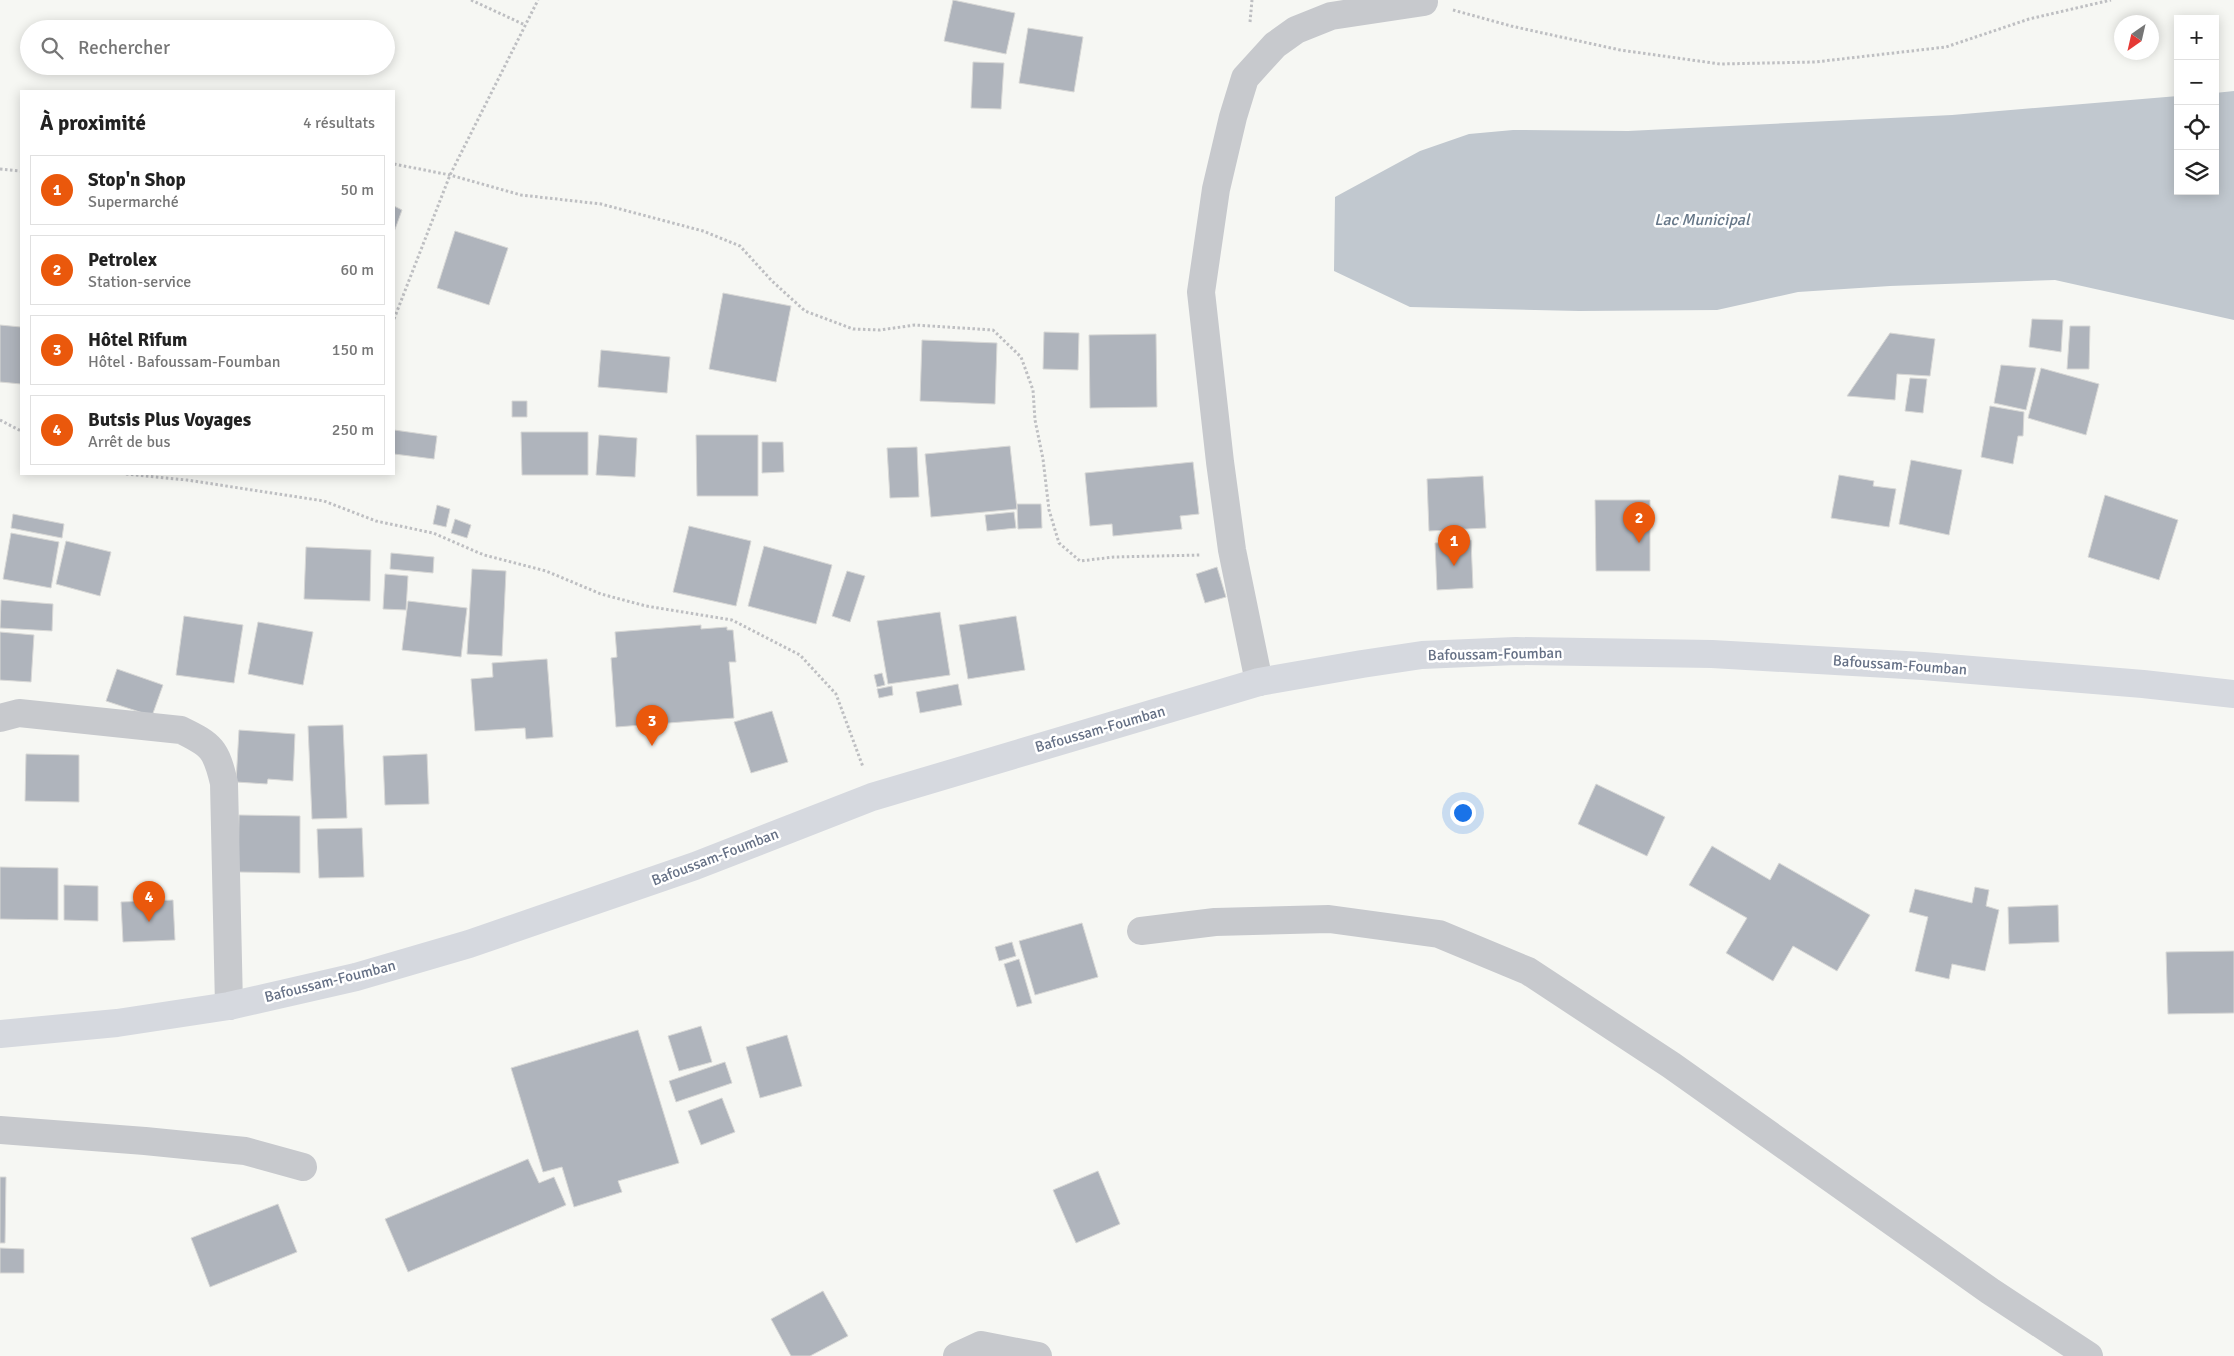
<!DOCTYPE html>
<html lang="fr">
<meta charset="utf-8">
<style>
:root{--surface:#fff;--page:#f6f6f6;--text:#222;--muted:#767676;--line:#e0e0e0;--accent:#ea580c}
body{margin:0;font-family:Signika,sans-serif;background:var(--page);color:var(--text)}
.controls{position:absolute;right:15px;top:15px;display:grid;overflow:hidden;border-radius:0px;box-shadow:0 2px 12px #0003}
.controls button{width:45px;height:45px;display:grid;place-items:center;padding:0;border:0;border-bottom:1px solid var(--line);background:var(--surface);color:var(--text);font:25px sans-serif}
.compass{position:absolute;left:2114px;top:15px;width:45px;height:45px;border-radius:50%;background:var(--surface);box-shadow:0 2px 12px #0003;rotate:214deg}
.you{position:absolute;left:1462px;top:812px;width:18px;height:18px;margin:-12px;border:4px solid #fff;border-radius:50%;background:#1a73e8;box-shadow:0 0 0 8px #1a73e833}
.badge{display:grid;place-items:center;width:32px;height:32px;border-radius:50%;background:var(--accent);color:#fff;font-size:16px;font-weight:700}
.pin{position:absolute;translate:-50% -41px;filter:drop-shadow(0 1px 2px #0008)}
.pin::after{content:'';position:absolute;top:26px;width:18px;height:15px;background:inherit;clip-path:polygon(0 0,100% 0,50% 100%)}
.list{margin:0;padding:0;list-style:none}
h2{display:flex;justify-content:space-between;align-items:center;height:65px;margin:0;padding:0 20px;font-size:21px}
h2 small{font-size:16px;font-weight:400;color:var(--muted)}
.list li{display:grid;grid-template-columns:32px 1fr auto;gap:15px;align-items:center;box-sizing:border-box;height:70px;margin:0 10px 10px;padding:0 10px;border:1px solid var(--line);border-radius:0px}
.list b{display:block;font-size:19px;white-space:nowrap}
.list p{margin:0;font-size:16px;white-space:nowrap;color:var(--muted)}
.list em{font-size:16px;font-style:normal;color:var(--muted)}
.icon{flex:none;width:28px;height:28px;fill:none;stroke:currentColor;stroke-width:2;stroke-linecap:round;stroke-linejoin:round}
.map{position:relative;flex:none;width:2234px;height:1356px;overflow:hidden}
.search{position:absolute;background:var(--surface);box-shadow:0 2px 12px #0003;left:20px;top:20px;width:375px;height:55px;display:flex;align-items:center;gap:12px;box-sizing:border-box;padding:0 18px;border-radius:28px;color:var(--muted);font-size:19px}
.panel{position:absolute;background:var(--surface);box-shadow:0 2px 12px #0003;left:20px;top:90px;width:375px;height:385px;border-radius:0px}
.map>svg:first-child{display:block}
.water{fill:#c1c8cf}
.building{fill:#afb4bc;stroke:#d8d8d6}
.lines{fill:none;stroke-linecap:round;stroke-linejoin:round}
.path{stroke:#bebfc2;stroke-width:3;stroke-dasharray:2.5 2.5;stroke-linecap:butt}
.minor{stroke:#c7c9cd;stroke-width:28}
.highway{stroke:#d6d9df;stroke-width:28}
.labels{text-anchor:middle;stroke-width:5;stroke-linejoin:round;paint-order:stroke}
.street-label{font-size:15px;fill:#657085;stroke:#fff}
.water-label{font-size:16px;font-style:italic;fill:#678;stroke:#fff}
</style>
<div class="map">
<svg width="2234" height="1356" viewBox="0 0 2234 1356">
<rect width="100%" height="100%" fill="#f6f7f3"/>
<!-- water -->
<path class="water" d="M2234,91V320L2055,280L1890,286L1798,292L1717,310L1579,311L1410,307L1334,271L1335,197L1420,151L1469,134L1513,130L1628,131L1952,115L2178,96V191H2215V93Z"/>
<!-- building -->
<path class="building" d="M953,0L1015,13L1006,54L944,41Z
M1028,28L1083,37L1074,92L1019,83Z
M973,62L1004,63L1001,109L971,108Z
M394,206L402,210L394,232Z
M455,231L508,248L489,305L437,288Z
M723,293L791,306L776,382L709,369Z
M2032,319L2063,320L2061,352L2029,347Z
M0,325L21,327V384L0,382Z
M2070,326H2090L2089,369H2067Z
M1044,332L1079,333L1078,370L1043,369Z
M1890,333L1935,339L1930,376L1897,374L1895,400L1847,396Z
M1156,334L1157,407L1090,408L1089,335Z
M922,340L997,343L995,404L920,401Z
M601,350L670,357L667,393L598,387Z
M2001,365L2036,368L2026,410L1994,403Z
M2041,368L2099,384L2086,435L2028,418Z
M1910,378L1927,379L1923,413L1905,411Z
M512,401H527V417H512Z
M1990,406L2024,412L2023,436H2018L2013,464L1981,457Z
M394,430L437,436L434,459L394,454Z
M521,432H588V475H522Z
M599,435L637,438L635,477L596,475Z
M696,435H758V496H697Z
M762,442H783L784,472L762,473Z
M1010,446L1017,509L931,517L925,454Z
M917,447L919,497L890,498L887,448Z
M1911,460L1962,470L1949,535L1899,524Z
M1193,462L1199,514L1180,516L1182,529L1113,536L1112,524L1090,526L1085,473Z
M1839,475L1874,481L1873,486L1896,489L1889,527L1831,518Z
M1483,476L1486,528L1429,531L1427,479Z
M2105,495L2178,520L2159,580L2088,557Z
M1595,500H1650V571H1596Z
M1017,504H1041L1042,528L1018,529Z
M437,505L450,509L446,527L433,524Z
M1014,512L1016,528L987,531L985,515Z
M13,514L64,524L62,538L11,528Z
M455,519L471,525L467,538L451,533Z
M689,526L751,541L736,606L673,592Z
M11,533L59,542L51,588L3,579Z
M1471,540L1473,588L1437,590L1435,543Z
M66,541L111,552L100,596L56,584Z
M764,546L832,565L816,624L748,606Z
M306,547L371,550L370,601L304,599Z
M391,553L434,557L433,573L390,569Z
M1217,567L1226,597L1205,603L1196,574Z
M472,569L506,571L502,656L467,654Z
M847,571L865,576L850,622L832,616Z
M385,574L408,576L406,610L383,609Z
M1,600L53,604L52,631L0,628Z
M408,601L467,608L461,657L402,650Z
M940,612L950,675L888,684L877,621Z
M184,616L243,625L234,683L176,675Z
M1016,616L1025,670L968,679L959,625Z
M258,622L313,632L303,685L248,674Z
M701,625V629L727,627V630H733L736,662H729L734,718L616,727L611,658L617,657L615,632Z
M0,632L34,635L31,682L0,680Z
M547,659L553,737L526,739L525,728L475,731L471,679L493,677L492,663Z
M117,669L163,685L152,716L106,701Z
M882,673L885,685L877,687L874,675Z
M958,684L962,705L920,713L916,692Z
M892,686L893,695L879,698L877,689Z
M772,711L788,762L751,773L734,722Z
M343,725L347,818L312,819L308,726Z
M239,730L295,734L293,781L268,779L267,784L236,782Z
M26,754L79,755V802L25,801Z
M427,754L429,804L385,805L383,756Z
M1596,784L1665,817L1647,856L1578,824Z
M239,815L300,816V873L238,872Z
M362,828L364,877L319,878L317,829Z
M1712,846L1770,880L1779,863L1870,915L1837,971L1793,946L1773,981L1726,953L1747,918L1689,885Z
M0,867L58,868V920L0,919Z
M64,885L98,886V921L64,920Z
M1975,887L1989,890L1986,906L1999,910L1985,971L1952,964L1949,979L1915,971L1928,917L1909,912L1915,889L1972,903Z
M173,900L175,940L123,942L121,902Z
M2058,905L2059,942L2009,944L2008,907Z
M1082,923L1098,977L1035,995L1019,941Z
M1012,942L1016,956L999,961L995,947Z
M2234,951V1013L2168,1014L2166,952Z
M1019,959L1032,1003L1017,1007L1004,964Z
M701,1026L712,1062L679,1071L668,1036Z
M638,1030L679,1163L618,1181L622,1192L574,1207L562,1167L543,1172L511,1068Z
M787,1035L802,1086L760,1098L746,1047Z
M725,1062L732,1083L676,1102L669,1081Z
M722,1098L735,1132L701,1145L688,1111Z
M528,1159L539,1183L554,1177L566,1205L408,1272L385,1219Z
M1098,1171L1120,1224L1076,1243L1053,1190Z
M0,1177H6L5,1243H0Z
M278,1204L297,1252L210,1287L191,1238Z
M0,1248L24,1249V1273H0Z
M823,1291L848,1336L810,1356H791L771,1319Z"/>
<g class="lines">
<!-- path -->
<path class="path" d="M471,0L525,25
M1453,10L1511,26L1620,50L1720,64L1815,62L1946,47L2029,19L2111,0
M1250,22L1252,0
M394,164L450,175L521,195L601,204L703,231L740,246L772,281L805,311L853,329L880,330L915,325L993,330L1021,357L1033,390L1035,420L1043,459L1049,510L1059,543L1080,561L1114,557L1201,555
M0,169L21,171
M394,319L450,175L538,0
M0,420L21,431
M126,474L187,480L324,501L376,521L433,533L484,555L546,571L601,594L646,606L732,620L800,655L836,694L863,767"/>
<!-- minor -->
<path class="minor" d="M1259,682L1232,550L1220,462L1201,292L1216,189L1233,117L1245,78L1275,45L1296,30L1331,16L1424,2
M0,718L19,713L181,730C212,745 216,749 224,783L229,1006
M1141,931L1215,922L1329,919L1439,934L1528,971L1671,1065L1990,1291L2089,1356
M0,1130L145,1141L245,1151L303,1167
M957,1356L981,1345L1038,1356"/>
<!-- highway -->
<path class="highway" d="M0,1034L117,1023L229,1006L356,977L469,944L695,866L872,797L1259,682L1362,664L1422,655L1516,651L1712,654L1923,666L2143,684L2234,694"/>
</g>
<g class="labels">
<!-- street labels -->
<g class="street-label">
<text transform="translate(1495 654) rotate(-1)" y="5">Bafoussam-Foumban</text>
<text transform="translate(1900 665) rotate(4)" y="5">Bafoussam-Foumban</text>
<text transform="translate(1100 729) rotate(-16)" y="5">Bafoussam-Foumban</text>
<text transform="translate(715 857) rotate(-21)" y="5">Bafoussam-Foumban</text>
<text transform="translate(330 981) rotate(-14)" y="5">Bafoussam-Foumban</text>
</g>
<!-- water labels -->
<g class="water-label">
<text x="1702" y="225">Lac Municipal</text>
</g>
</g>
</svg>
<div class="controls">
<button>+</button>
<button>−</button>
<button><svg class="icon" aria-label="locate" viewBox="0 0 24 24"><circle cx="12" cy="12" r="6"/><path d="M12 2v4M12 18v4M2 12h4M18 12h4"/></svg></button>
<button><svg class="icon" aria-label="layers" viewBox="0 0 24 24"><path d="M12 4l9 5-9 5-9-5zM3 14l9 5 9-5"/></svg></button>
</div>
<svg class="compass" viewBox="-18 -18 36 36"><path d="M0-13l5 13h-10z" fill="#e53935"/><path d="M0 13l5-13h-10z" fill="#767676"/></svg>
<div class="you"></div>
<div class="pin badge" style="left:1454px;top:566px">1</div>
<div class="pin badge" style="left:1639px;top:543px">2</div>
<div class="pin badge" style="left:652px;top:746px">3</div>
<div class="pin badge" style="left:149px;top:922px">4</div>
<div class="search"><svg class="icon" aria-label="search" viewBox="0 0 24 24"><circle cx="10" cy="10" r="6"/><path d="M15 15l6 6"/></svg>Rechercher</div>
<section class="panel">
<h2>À proximité<small>4 résultats</small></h2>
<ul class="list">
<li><span class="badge">1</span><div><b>Stop'n Shop</b><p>Supermarché</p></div><em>50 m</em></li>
<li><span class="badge">2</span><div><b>Petrolex</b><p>Station-service</p></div><em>60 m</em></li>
<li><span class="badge">3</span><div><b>Hôtel Rifum</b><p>Hôtel · Bafoussam-Foumban</p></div><em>150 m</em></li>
<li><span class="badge">4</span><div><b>Butsis Plus Voyages</b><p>Arrêt de bus</p></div><em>250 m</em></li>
</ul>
</section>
</div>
